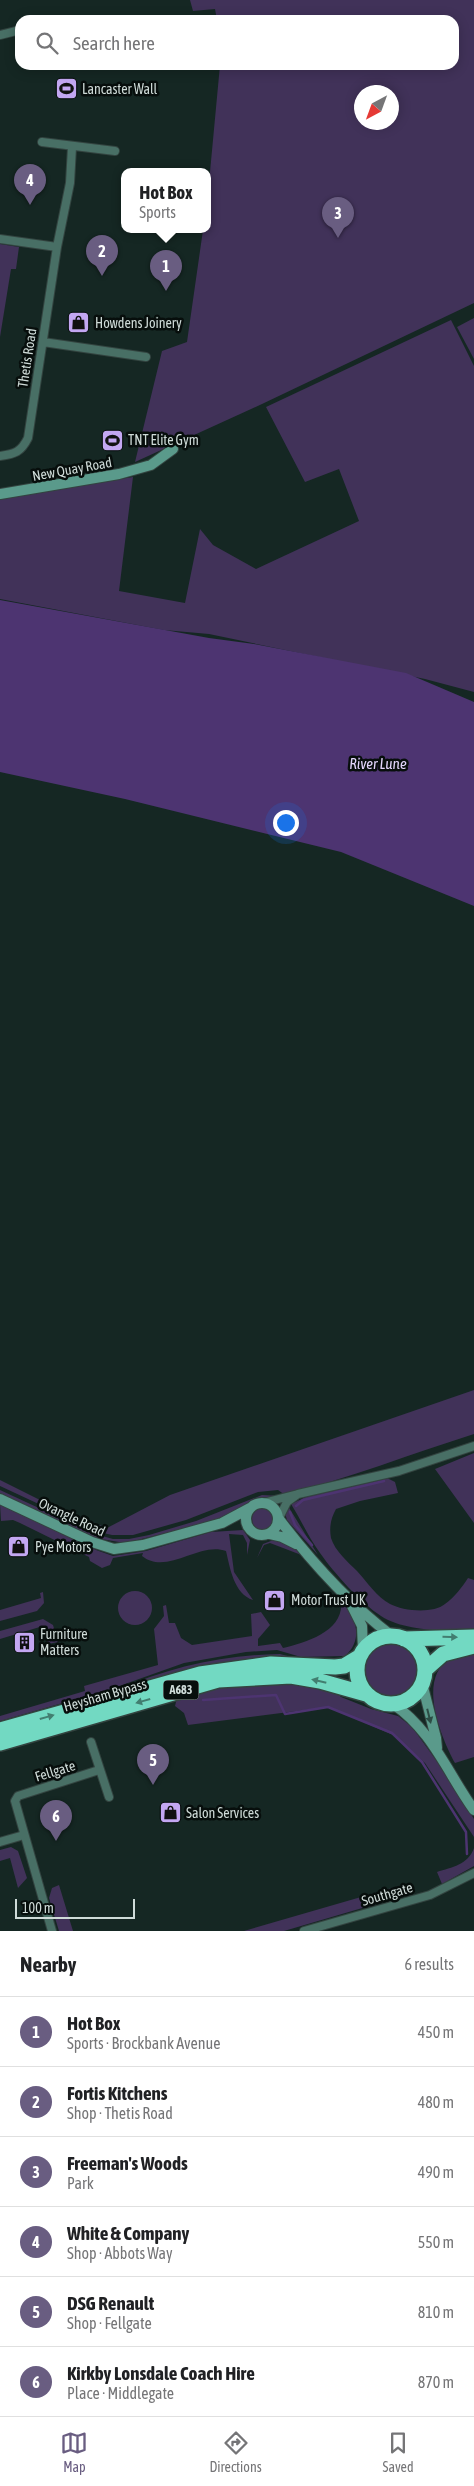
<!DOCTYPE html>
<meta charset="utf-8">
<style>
:root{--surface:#fff;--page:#f2f2f2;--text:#202124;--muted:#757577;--line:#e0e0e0;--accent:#695d81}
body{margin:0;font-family:"Asap Condensed",sans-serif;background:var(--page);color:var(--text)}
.compass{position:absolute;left:354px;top:85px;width:45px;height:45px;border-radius:50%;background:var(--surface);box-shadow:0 2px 12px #0003;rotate:221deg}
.scale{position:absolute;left:15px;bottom:12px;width:120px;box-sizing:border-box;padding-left:5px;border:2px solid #cfdbd8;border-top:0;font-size:14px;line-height:18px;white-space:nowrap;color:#cfdbd8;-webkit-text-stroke:4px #070e0c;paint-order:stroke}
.you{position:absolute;left:285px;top:822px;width:18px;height:18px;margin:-12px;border:4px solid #fff;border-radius:50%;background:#1a73e8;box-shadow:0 0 0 8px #1a73e833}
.badge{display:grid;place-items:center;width:32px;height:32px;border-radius:50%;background:var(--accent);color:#fff;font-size:16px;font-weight:700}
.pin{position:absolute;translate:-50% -41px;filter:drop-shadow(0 1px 2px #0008)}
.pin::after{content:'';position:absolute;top:26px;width:18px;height:15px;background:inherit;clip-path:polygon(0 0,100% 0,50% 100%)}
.popup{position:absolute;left:121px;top:168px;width:90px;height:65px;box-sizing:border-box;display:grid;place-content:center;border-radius:10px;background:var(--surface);filter:drop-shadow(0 1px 4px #0005);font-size:16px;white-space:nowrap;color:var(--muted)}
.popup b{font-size:19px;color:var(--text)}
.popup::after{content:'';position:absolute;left:50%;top:100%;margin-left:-10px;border:10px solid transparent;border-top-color:var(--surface)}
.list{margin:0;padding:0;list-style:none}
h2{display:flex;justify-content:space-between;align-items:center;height:65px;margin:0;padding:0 20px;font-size:21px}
h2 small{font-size:16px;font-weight:400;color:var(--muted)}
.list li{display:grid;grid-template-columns:32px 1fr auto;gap:15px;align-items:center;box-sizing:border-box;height:70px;padding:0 20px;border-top:1px solid var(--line)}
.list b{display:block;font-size:19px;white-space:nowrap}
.list p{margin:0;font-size:16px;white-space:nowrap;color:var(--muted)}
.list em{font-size:16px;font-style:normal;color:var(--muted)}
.icon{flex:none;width:28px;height:28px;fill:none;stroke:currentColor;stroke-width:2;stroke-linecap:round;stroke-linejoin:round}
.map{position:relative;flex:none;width:474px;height:1931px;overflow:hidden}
.search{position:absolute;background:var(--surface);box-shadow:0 2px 12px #0003;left:15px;right:15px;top:15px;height:55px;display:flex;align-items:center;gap:12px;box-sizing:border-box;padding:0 18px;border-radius:15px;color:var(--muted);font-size:19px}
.sheet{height:485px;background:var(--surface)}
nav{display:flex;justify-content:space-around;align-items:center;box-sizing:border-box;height:70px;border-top:1px solid var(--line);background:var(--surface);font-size:14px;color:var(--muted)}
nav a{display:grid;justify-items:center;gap:2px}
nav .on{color:var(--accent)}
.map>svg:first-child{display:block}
.green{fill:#413259;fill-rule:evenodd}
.water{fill:#4d3471}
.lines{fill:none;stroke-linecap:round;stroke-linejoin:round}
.stream{stroke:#4d3471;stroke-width:2.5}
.street-casing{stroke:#334440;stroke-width:10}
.secondary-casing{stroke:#334440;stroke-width:12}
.highway-casing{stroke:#334440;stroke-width:18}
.street{stroke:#486f65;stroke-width:8}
.secondary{stroke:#5a9a8b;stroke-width:10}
.highway{stroke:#72d9c2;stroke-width:15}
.oneway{fill:#427e70}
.oneway2{fill:#2c4d45}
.labels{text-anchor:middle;stroke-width:5;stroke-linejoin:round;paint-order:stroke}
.shield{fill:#070e0c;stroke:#939e9b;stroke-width:1}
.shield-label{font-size:12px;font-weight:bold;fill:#cfdbd8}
.poi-label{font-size:14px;fill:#cfdbd8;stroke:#070e0c;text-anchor:start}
.street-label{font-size:14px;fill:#cfdbd8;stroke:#070e0c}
.water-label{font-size:15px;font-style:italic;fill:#e2d5fb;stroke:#070e0c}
</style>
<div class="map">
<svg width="474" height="1931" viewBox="0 0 474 1931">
<rect width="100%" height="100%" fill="#152723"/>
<!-- green -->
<path class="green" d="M190,0H474V303L262,404L135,462L162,351L187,342L203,230H207V204L220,65H454V20H217L215,9L193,11ZM362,92H392V122H362Z
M0,244L19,247L16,269H11L0,337Z
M474,318V359L457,327Z
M451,320L474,366V692L425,679L209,634L164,630L0,599V497L133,477L119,591L185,603L200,529L213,545L256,569L359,521L339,469L305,482L266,407Z
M474,1390V1434C411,1454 349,1478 285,1495L278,1490L258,1492L186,1520L133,1535H112L99,1532L0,1486V1480L50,1505L107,1528L170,1495Z
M474,1453V1523L435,1469Z
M387,1478L395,1482L398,1493L360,1501L336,1509C331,1518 329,1527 331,1538C335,1551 348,1562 357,1571C367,1582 377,1597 390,1604C403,1611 433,1614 445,1604C455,1597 462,1587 468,1578L474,1580V1629C449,1632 403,1631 381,1616C361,1603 334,1573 320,1553C309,1538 301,1520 291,1504L308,1496Z
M0,1490L95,1534L113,1539H129L149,1535L196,1521L262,1495L281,1496L255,1498L240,1510L223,1519L125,1543L95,1538L0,1493Z
M0,1504L96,1550L113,1556L146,1551L211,1532L243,1530L250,1540L247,1555V1543L243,1535L229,1534L234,1572L253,1600C234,1594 230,1568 226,1551C199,1541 167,1576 142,1556L143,1553L113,1558L110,1565L102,1568L90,1561L89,1557L20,1523L13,1520L1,1521Z
M288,1506L318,1555L287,1520L285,1513Z
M252 1519a11 11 0 1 1 22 0a11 11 0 1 1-22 0Z
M276,1539C281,1541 286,1542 291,1545C303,1551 312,1564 321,1574C340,1595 374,1630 345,1656L301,1657L277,1650L246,1652L184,1663L108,1690L0,1721V1716L85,1691L84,1686L158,1665L154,1629L164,1616L163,1606L166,1605L169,1623H175L181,1638L192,1645L252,1636L251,1614L261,1612L270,1625L258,1639V1646L280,1643L283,1648C307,1642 345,1631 341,1600L304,1556L270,1543L264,1545L257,1558L263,1544Z
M118 1608a17 17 0 1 1 34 0a17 17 0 1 1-34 0Z
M43,1592L44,1603L37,1611L0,1621V1610L41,1598L40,1593Z
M43,1619L53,1625L58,1642L48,1644L43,1626L0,1639V1631Z
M364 1670a27 27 0 1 1 54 0a27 27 0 1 1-54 0Z
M474,1653V1757L455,1763C441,1737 416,1678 451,1658C457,1655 467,1654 474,1653Z
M280,1654L295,1658L116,1691C168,1667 223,1655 280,1654Z
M285,1680L334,1691L341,1697L371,1709L398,1716L412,1727L441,1767L474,1819V1837L425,1763L393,1735L328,1707L188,1725L184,1713L175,1706L177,1698L221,1686Z
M11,1847L18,1851L27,1878L18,1888L10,1858L0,1861V1850Z
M474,1848V1866L442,1884L437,1872C452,1867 468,1865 474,1848Z
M59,1885L73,1931H59L49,1898L52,1888Z
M399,1886L398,1896L393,1899L284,1931H244Z"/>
<!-- water -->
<path class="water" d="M0,600L209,638L254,644L406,673L474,702V906L341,852L125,799L0,772Z"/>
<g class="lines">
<!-- stream -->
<path class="stream" d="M296,1506L303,1500L384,1481
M290,1512L295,1525L312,1545
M203,1700L276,1695L285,1714L328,1707L392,1733L422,1762L466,1832L467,1854"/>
<defs>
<path id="street" d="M0,35L20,30
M42,142L115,151
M0,239L57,247
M43,342L146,357
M0,456C15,454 21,452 28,438L57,247L70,183L72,147
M298,1494L399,1471L474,1446
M263,1503L298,1494L287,1502L279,1518
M91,1742L109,1797
M0,1842L24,1835
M52,1931L15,1801L18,1796L99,1770
M304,1931L430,1895L474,1873"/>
<path id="secondary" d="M0,494L119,474L151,465L173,449
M0,1499L92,1542L114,1549L143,1545L222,1523L250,1508
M246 1519a16 16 0 1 1 32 0a16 16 0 1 1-32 0Z
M279,1519C310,1560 351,1605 392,1636
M269,1534L282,1537L296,1544
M352,1606L362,1626L363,1651
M422,1683L436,1738L437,1748
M393,1704C432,1730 448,1774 474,1810"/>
<path id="highway" d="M357 1670a34 34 0 1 1 68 0a34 34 0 1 1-68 0Z
M404,1639L474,1637
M425,1670L443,1654L474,1646
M0,1730L200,1674L271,1664L335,1667L344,1666L359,1657
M0,1743L218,1680L291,1676L320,1681L366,1694"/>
</defs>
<!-- street casing -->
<use href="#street" class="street-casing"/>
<!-- secondary casing -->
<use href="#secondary" class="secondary-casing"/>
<!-- highway casing -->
<use href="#highway" class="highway-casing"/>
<!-- street -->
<use href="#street" class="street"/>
<!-- secondary -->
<use href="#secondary" class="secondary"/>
<!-- highway -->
<use href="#highway" class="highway"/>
</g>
<!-- one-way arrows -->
<defs><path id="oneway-solid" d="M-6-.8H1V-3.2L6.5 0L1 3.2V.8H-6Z" transform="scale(1.25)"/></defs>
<g class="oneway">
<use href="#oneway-solid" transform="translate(450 1637) rotate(1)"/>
<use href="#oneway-solid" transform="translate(319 1681) rotate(-167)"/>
<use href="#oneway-solid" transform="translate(143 1701) rotate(164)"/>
<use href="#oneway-solid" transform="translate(47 1717) rotate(-16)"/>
</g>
<use class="oneway2" href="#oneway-solid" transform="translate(429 1716) rotate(76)"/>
<!-- icons -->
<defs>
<symbol id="stadium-square" viewBox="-11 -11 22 22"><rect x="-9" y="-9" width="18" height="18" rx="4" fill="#c3a7f2" stroke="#070e0c"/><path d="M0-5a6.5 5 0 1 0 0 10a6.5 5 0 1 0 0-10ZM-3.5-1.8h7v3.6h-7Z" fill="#111"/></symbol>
<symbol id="shop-square" viewBox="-11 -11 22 22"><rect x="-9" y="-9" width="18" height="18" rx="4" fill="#c3a7f2" stroke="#070e0c"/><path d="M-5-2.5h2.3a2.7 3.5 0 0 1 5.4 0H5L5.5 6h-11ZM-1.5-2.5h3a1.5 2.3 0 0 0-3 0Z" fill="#111"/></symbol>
<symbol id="building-square" viewBox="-11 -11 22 22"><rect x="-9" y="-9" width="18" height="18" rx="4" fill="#c3a7f2" stroke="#070e0c"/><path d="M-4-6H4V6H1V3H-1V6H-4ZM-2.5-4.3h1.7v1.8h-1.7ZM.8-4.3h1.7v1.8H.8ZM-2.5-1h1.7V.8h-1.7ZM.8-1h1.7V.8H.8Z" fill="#111"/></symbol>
</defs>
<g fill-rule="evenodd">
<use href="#stadium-square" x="54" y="76" width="25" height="25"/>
<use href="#shop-square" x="66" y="310" width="25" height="25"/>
<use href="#stadium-square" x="100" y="428" width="25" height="25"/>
<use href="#shop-square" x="6" y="1534" width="25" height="25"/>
<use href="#shop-square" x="262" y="1588" width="25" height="25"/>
<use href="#building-square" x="12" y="1630" width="25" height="25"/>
<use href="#shop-square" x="158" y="1800" width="25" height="25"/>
</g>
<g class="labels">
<!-- shield labels -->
<rect class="shield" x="163.5" y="1680.5" width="35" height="19" rx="4"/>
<g class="shield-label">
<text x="181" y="1694">A683</text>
</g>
<!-- poi labels -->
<g class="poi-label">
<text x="82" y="94">Lancaster Wall</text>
<text x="95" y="328">Howdens Joinery</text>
<text x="128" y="445">TNT Elite Gym</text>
<text x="35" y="1552">Pye Motors</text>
<text x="291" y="1605">Motor Trust UK</text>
<text x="40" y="1639">Furniture<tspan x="40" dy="16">Matters</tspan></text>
<text x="186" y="1818">Salon Services</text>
</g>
<!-- street labels -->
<g class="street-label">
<text transform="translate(27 358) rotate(-81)" y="5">Thetis Road</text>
<text transform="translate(72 469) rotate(-10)" y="5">New Quay Road</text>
<text transform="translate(72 1517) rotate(25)" y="5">Ovangle Road</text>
<text transform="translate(105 1695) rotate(-16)" y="5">Heysham Bypass</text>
<text transform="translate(55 1771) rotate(-17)" y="5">Fellgate</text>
<text transform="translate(387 1894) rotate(-16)" y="5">Southgate</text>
</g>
<!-- water labels -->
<g class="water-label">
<text x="378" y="769">River Lune</text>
</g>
</g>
</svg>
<svg class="compass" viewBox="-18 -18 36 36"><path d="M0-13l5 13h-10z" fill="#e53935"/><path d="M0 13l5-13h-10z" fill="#757577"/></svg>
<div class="scale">100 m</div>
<div class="you"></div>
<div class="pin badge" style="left:166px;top:291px">1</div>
<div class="popup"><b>Hot Box</b>Sports</div>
<div class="pin badge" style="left:102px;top:276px">2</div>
<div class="pin badge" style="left:338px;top:238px">3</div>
<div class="pin badge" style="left:30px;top:205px">4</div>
<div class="pin badge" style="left:153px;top:1785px">5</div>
<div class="pin badge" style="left:56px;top:1841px">6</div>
<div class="search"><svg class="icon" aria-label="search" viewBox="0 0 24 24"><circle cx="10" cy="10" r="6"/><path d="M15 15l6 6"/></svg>Search here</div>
</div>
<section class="sheet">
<h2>Nearby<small>6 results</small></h2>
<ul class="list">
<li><span class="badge">1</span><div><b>Hot Box</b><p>Sports · Brockbank Avenue</p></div><em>450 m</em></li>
<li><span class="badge">2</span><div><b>Fortis Kitchens</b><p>Shop · Thetis Road</p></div><em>480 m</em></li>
<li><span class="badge">3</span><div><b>Freeman's Woods</b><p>Park</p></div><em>490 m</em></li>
<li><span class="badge">4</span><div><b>White &amp; Company</b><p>Shop · Abbots Way</p></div><em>550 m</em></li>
<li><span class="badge">5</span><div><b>DSG Renault</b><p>Shop · Fellgate</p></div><em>810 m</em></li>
<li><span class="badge">6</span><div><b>Kirkby Lonsdale Coach Hire</b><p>Place · Middlegate</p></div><em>870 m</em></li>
</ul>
</section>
<nav>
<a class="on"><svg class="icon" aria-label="map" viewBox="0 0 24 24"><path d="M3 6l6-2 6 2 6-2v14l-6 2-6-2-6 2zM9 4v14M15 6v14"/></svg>Map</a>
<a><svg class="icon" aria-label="directions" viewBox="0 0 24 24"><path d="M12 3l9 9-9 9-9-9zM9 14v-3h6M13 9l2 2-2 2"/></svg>Directions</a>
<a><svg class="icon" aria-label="saved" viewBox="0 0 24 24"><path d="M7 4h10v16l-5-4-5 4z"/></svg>Saved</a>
</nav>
